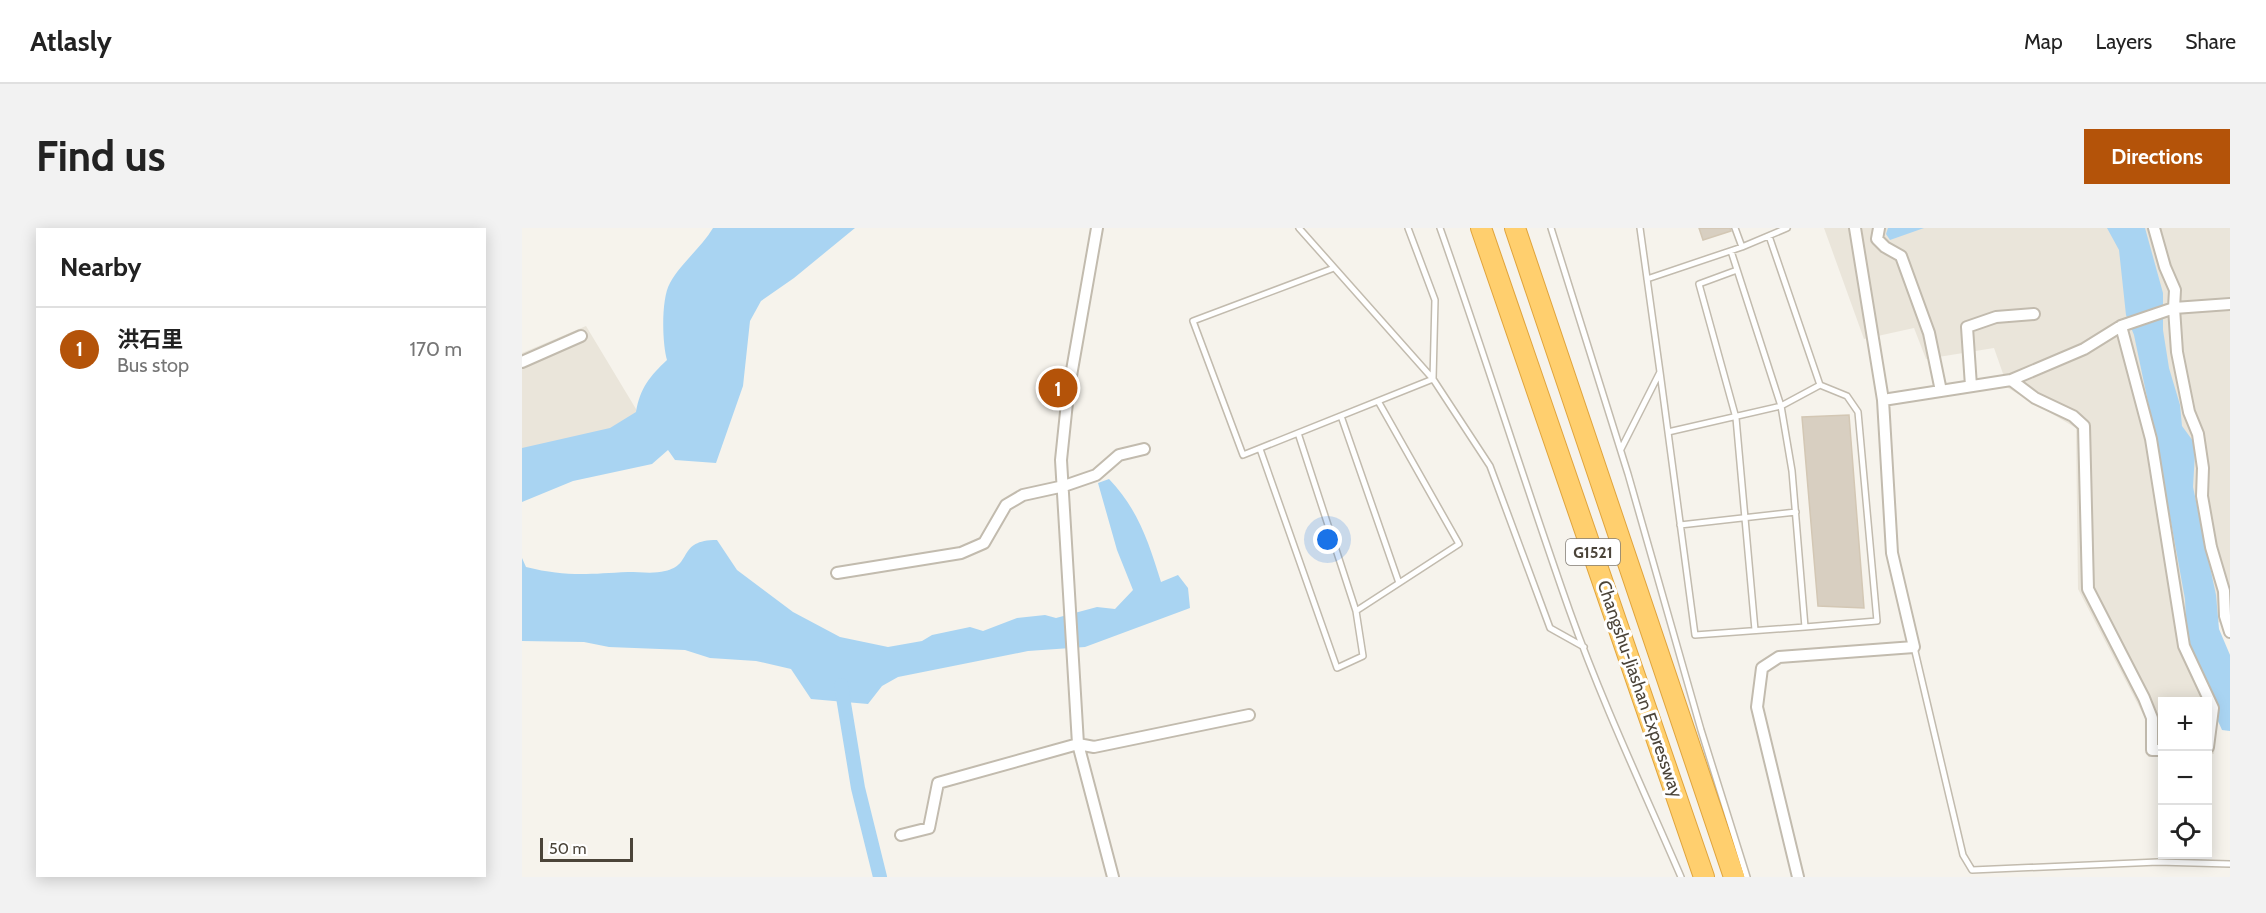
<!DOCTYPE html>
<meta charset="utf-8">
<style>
:root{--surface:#fff;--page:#f2f2f2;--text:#222;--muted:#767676;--line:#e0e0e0;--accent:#b45309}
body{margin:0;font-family:Cabin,"Noto Sans SC",sans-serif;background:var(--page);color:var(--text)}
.controls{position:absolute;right:18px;bottom:18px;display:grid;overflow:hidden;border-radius:0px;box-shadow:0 3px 15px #0003}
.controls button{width:54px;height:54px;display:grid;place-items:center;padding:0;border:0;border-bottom:2px solid var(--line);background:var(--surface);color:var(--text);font:30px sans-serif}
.scale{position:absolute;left:18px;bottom:15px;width:93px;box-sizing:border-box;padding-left:6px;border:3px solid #4b4439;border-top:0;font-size:16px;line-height:21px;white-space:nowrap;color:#4b4439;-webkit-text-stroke:4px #fff;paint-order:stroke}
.you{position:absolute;left:806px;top:312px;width:21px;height:21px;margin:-15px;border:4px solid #fff;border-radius:50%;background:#1a73e8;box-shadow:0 0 0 9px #1a73e833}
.badge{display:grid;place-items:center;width:39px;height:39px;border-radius:50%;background:var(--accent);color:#fff;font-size:20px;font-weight:700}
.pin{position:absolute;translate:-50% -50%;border:3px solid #fff;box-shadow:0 2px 6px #0006}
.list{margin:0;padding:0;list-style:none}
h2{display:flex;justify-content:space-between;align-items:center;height:78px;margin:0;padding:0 24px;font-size:26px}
h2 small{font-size:20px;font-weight:400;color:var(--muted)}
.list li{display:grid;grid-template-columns:39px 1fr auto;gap:18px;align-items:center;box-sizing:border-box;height:84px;padding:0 24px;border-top:2px solid var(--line)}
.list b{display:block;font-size:22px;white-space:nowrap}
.list p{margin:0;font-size:20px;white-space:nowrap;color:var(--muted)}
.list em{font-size:20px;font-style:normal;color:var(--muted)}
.icon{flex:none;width:33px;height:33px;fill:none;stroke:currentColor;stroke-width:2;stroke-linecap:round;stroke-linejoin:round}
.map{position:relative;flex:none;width:1708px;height:649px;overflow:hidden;border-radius:0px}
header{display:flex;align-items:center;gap:36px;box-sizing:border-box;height:84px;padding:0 30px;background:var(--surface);border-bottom:2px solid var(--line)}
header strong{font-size:28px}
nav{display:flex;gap:33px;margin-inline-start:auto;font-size:21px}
.intro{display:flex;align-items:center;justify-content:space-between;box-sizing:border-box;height:144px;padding:0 36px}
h1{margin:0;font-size:42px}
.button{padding:15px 27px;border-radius:0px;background:var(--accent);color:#fff;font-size:21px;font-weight:700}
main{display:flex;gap:36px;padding:0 36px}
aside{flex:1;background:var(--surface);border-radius:0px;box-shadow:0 3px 15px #0003}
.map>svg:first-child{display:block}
.residential{fill:#eae5da}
.water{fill:#a9d4f2}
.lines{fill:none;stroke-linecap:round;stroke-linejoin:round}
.canal{stroke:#a9d4f2;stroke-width:14}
.building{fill:#d8cfc1;stroke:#d3c7b4;stroke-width:1.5}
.lane-casing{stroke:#c2bbae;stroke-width:8}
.street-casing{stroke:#c2bbae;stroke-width:14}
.highway-casing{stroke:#e0a43c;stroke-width:22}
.lane{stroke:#fff;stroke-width:5}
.street{stroke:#fff;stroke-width:10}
.highway{stroke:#ffcf6e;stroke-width:20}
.labels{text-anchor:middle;stroke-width:6;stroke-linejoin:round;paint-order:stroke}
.shield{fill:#fff;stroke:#817c74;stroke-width:1.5}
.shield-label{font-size:16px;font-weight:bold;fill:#4b4439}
.street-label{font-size:18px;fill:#4b4439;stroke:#fff}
</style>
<header>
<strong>Atlasly</strong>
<nav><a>Map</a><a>Layers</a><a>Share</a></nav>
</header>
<div class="intro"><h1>Find us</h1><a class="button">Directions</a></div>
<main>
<aside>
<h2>Nearby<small></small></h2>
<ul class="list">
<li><span class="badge">1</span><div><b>洪石里</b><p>Bus stop</p></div><em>170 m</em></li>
</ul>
</aside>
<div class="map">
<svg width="1708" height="649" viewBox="0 0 1708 649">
<rect width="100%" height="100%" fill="#f6f3ec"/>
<!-- residential -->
<path class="residential" d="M1302,0H1708V394L1663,395L1665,414L1697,480L1692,526H1686V473H1640V528L1626,529L1624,492L1556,361L1554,200L1486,160L1472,120L1404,131L1392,100L1342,111Z
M64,98L123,196L0,231V125Z"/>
<!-- water -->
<path class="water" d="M191,0H333L272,50L239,73L228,93L221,158L194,235L153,232L146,222L130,236L51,253L0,274V220L88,200L114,184C118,160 128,148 145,132C140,115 139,70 148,55C159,35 179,20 191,0Z
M1366,0H1402L1368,12L1364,6Z
M1585,0H1623L1641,65V102L1647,140L1658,177L1660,198L1671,213L1673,225L1671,259L1694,367L1697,401L1708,427V503L1700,502L1696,493L1697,480L1665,414L1663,371L1635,217L1612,107L1604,87L1597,22Z
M587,251C616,281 627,315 639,354L656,347L666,360L668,380L563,419L506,423L376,449L360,458L346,476L289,471L269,441L234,433L188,430L163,422L87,419L62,414L0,413V330L4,339C44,349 66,346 106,344C118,344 132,346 143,343C172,337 154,312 195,312L215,342L271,384L318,409L366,419L400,413L410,407L448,399L461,403L495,390L523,387L534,390L575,379L593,381L611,362L595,322L576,255Z"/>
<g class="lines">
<!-- canal -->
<path class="canal" d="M319,457L336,560L358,649"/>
</g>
<!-- building -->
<path class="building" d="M1177,0H1208L1209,3L1181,12Z
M1327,187L1342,380L1296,378L1280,189Z"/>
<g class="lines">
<defs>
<path id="lane" d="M777,0L911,151L968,238L1028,400L1062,419
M918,0C963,127 1003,257 1048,384C1080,474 1121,561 1159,649
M1029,0L1106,246L1179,502L1225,649
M1213,0L1220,19
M812,40L671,93L721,227L911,151L913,72L886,0
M1215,42L1177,56L1214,190L1233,402
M1125,51L1220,19L1265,0
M1138,144L1173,407L1283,399L1270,243L1259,178L1209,23
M819,188L877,355
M1146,204L1259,178L1298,157L1247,8
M776,205L834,383
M738,221L815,440L841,428L834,383L937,316L856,173
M1099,221L1138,144L1118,0
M1158,297L1274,284
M1283,399L1355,393L1336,184L1325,168L1298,157
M1392,419L1441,627L1450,642L1636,634L1708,636"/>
<path id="street" d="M575,0L546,165L539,232L556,516L591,649
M1357,0L1355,11L1363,19L1379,28L1407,105L1419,163
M1632,0L1643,39L1653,62L1652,80L1655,124L1667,184L1676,206L1681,240L1680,268L1689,319L1702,363L1703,388L1708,404
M1599,98L1629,211L1662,418L1691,480L1686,519
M0,134L59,108
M1489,152L1513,170L1551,188L1562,198L1566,361L1622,470L1630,490V522H1640
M1449,158L1445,99L1474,89L1512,86
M1361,172L1489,152L1562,121L1599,98L1652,80L1708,76
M315,345L439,325L462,315L484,277L501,267L542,258L574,247L597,227L622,221
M379,607L407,600L416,555L556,516L572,519L727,487
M1276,649L1235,479L1240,440L1257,429L1392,419L1370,325L1361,172L1333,0"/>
<path id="highway" d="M959,0L1182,649
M993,0L1212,649"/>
</defs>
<!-- lane casing -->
<use href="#lane" class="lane-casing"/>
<!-- street casing -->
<use href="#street" class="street-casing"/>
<!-- highway casing -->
<use href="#highway" class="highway-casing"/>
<!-- lane -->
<use href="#lane" class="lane"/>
<!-- street -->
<use href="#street" class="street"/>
<!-- highway -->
<use href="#highway" class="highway"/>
</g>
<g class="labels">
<!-- shield labels -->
<rect class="shield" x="1044" y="311" width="54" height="26" rx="4.5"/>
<g class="shield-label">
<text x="1071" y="330">G1521</text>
</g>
<!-- street labels -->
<g class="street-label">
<text transform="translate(1118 461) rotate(71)" y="6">Changshu-Jiashan Expressway</text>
</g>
</g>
</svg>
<div class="controls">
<button>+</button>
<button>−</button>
<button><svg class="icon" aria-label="locate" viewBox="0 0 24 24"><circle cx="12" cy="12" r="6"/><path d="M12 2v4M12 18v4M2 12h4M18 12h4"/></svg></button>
</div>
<div class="scale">50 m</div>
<div class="you"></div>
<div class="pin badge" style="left:536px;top:160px">1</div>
</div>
</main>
